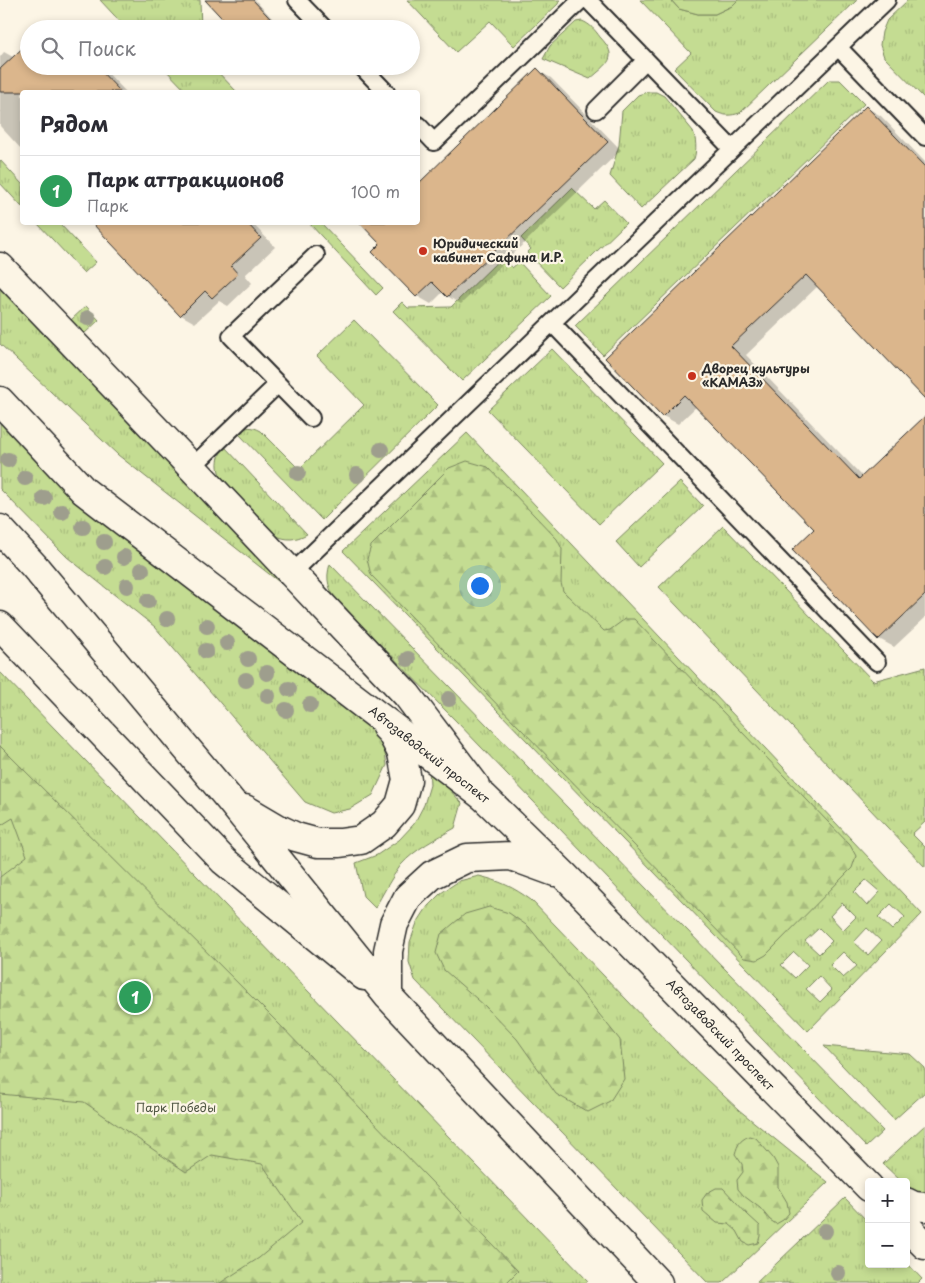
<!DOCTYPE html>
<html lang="ru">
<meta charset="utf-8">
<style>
:root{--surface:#fff;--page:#f2f2f3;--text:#2b2b33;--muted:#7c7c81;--line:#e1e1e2;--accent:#7c3aed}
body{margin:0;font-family:"Playpen Sans",sans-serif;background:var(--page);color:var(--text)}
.controls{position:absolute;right:15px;bottom:15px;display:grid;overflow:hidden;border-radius:5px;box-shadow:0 2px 8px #0003}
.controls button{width:45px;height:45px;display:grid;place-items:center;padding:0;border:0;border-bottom:1px solid var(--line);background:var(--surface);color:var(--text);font:25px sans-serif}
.you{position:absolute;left:479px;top:585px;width:18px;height:18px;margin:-12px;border:4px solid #fff;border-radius:50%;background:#1a73e8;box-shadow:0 0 0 8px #1a73e833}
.badge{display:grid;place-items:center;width:32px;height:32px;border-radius:50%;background:var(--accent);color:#fff;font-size:16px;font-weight:700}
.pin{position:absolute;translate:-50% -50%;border:2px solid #fff;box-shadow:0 1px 5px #0006}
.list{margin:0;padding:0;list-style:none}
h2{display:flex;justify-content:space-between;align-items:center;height:65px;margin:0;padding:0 20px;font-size:21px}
h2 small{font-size:16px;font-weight:400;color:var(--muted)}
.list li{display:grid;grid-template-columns:32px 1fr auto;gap:15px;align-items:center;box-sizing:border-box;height:70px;padding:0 20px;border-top:1px solid var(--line)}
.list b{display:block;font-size:19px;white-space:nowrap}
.list p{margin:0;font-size:16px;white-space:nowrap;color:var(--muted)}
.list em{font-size:16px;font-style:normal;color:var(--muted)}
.icon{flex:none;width:28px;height:28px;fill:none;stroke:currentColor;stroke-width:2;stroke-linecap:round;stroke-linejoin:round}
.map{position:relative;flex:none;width:925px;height:1283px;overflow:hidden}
.search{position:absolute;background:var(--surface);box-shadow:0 2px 8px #0003;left:20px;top:20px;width:400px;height:55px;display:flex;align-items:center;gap:12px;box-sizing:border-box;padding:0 18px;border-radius:28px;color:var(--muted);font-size:19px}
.panel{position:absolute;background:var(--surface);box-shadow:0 2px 8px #0003;left:20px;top:90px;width:400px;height:135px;border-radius:5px}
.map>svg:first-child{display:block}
.grass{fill:url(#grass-tufts);stroke:#78845e;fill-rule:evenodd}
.forest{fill:url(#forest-firs);stroke:#78845e}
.pitch{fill:#c4dc92;stroke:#78845e}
.shadow{fill:#0003}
.building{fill:#dbb68c;stroke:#2b2b2b}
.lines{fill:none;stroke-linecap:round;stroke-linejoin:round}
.lane-casing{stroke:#2b2b2b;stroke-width:20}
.street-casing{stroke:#2b2b2b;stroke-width:31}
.secondary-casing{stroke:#2b2b2b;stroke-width:31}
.lane{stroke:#fcf5e5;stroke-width:16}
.street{stroke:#fcf5e5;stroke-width:28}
.secondary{stroke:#fcf5e5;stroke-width:28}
.tree{fill:#9e9e8d}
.poi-dot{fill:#c8321e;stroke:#fcf5e5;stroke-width:2}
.labels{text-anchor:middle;stroke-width:4.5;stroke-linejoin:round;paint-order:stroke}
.poi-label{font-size:12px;font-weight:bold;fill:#2b2b2b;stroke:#fcf5e5;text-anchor:start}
.street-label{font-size:12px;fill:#2b2b2b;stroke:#fcf5e5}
.park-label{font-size:12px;fill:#515745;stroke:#fcf5e5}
</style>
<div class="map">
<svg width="925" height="1283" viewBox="0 0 925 1283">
<defs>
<pattern id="grass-tufts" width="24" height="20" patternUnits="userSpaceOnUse" patternTransform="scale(1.25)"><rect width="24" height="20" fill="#c4dc92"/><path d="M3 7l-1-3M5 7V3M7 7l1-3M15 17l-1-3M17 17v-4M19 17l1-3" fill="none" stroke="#a9bd7e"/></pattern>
<pattern id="forest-firs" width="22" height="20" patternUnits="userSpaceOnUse" patternTransform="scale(1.25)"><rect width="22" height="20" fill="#c4dc92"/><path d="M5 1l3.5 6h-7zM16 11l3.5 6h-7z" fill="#a9bd7e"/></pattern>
</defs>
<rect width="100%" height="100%" fill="#fcf5e5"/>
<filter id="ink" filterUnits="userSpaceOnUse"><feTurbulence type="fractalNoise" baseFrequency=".02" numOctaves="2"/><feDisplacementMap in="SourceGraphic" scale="10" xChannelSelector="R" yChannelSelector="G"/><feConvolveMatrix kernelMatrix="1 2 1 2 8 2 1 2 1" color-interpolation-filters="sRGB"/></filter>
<g filter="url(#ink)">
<!-- grass -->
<path class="grass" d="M100,0H200L201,29H127Z
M407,0H560L558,4L514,46L490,21L456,52Z
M640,0H671L679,9L698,14H715L732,6L738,0H857L740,113C730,116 725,116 716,112L674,69L691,53Z
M908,0H925V99L884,57L880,45L882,32L887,20Z
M582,21C590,24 595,30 600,37C620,58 607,64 590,79L543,59L550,46L576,22Z
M162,66H212L237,92H187Z
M829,80H840L864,104L603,355L575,326Z
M647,92H656L664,96L693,131C696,139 697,150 694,159L641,209L610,176L619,145L622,111L638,95Z
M0,160L22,184V207L0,183Z
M572,188L594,209L604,200L626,223L560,287L527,253L531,249L521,238Z
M37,223H59L96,262L84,273Z
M309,223H321L383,288L376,295Z
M502,257L512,268L519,262L551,296L462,381L393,311L402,302L408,308L451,307Z
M0,284L297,596L118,455L0,344Z
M86,306L99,320L84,334L71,320Z
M354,320L438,405L322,520L238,433C246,426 252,426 261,431L299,469L364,405L317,356Z
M552,349L662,463L599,524L488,410Z
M0,421L377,731L384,748L387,765L373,795L350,809L331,813L305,802L155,627L67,557L0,489Z
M467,433L922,914L808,1031L343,551ZM866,880L880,892L867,906L854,892ZM842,903L856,917L843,930L830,916ZM891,904L905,917L892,930L878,917ZM819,928L832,941L819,954L805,941ZM867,928L881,941L868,955L854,942ZM794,952L808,965L795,978L781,965ZM843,952L857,966L843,978L830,965ZM819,976L832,990L820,1002L806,989Z
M224,446L307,534C296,540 286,541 275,535L220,475C216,464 218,456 224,446Z
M680,482L703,506L639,567L616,542Z
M723,526L873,681L925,667V822L912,834L925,847V867L659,587Z
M330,564L883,1131L866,1147L456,721L338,602C329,590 325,580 330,564Z
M0,672L588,1281L585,1283H0Z
M429,768L462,803L455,828C437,838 415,849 401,865C391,878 383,894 375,908L363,896L356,863L377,855L399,840L414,824L424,805L430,785Z
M479,876C500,881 513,887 531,900L674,1049L739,1110L828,1182L722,1283H708L415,980L409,962L410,942L417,923L428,906L441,893L459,881Z
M824,1046L910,1054L925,1068V1092L894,1120Z
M925,1125V1197L906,1186V1182H902L883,1164Z
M845,1198L869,1223V1264H906V1262L922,1279L918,1283H756Z"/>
<!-- forest -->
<path class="forest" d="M467,461L488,467L557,539L562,549L561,583L563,591L604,631L610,630L625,619H634L850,845L856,856L852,868L766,955L757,960L744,958L371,575L367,559L371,546L449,468Z
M0,746L278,1023L518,1271L506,1283H220L259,1258L302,1222L262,1164L212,1155L186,1172L84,1102L0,1094V877L27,856L13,818L0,826Z
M489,907L509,913L529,927L620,1040L624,1079L610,1101L588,1112L556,1094L517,1039L485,1006L444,970L436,953L441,934L465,914Z
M749,1136L756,1138L773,1158L778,1167V1187L787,1202L789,1213L783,1220L776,1224L770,1220L760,1208L744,1196L738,1189L737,1180L743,1172L742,1164L735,1154C738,1144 739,1141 749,1136Z
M716,1188H723L748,1215L760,1226V1236L758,1243L749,1245L743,1242L737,1231L729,1224L717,1223L703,1211L702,1200L707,1193Z"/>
<!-- pitch -->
<path class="pitch" d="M671,0H738L732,6L715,14H698L679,9Z"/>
<!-- shadow -->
<path class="shadow" d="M207,0H255L282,29H234Z
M52,22L64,29H44Z
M4,52L29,66H101L126,92H22V150L0,126V57Z
M537,70L551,78L621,150L461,304L447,296L443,292L431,304L417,296L418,185Z
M866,107L881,116L925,162V397L818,286L746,355L863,477L925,418V618L894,647L879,639L816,529L697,406L678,424L663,416Z
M92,222H251L275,247L245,275L252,283L228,306L219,301L195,323L181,315Z"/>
<!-- building -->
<path class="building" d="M205,0H253L280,29H232Z
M29,42V66H96L121,92H0V69Z
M537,68L608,142L447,297L432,282L416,297L372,252L380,244L359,222H418V184Z
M866,106L925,167V399L806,275L731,346L859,479L925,416V595L878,640L792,550L814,529L684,395L662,417L605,358Z
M91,222H246L261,238L231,266L238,274L212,298L205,291L180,316Z"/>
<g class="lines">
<defs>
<path id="lane" d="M297,0L325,29
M588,0L732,149
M838,47L925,137
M361,66L386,92
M596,110L646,60
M418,125L434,142L581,0
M552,323L877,662
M311,418L231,336L316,255
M192,467L278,384
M292,573L887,0"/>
<path id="street" d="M0,267L183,458L407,695L475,785
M0,626L224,861L364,976"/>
<path id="secondary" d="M0,401L84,491L484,797L564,875L869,1187
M0,529L34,566L229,799L388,996L658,1283
M245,809L279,829L296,837L318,843H340L361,840L384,824L400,805L407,780L402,753L391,732L386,727
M388,996V951L394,924L408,897L432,875L467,858L511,856L555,872
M906,1202L914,1206L925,1207
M906,1226L925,1245"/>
</defs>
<!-- lane casing -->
<use href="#lane" class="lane-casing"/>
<!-- street casing -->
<use href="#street" class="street-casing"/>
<!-- secondary casing -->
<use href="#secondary" class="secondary-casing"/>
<!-- lane -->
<use href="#lane" class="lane"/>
<!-- street -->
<use href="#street" class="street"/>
<!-- secondary -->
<use href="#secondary" class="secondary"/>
</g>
<!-- trees -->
<g class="tree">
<circle cx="88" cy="318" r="8"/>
<circle cx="381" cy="450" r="8"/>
<circle cx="8" cy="460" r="8"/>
<circle cx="298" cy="473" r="8"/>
<circle cx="357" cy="475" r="8"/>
<circle cx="25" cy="478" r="8"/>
<circle cx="44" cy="498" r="8"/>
<circle cx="62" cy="512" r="8"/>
<circle cx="83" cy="527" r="8"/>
<circle cx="104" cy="542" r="8"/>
<circle cx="124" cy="557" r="8"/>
<circle cx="105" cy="567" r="8"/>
<circle cx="142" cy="570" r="8"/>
<circle cx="127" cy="586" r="8"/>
<circle cx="148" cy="601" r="8"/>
<circle cx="167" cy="619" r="8"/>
<circle cx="207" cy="626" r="8"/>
<circle cx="227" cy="643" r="8"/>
<circle cx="206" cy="651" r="8"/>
<circle cx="248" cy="659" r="8"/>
<circle cx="408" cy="659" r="8"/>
<circle cx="267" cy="673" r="8"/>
<circle cx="246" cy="680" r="8"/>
<circle cx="289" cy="689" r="8"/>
<circle cx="268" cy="696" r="8"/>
<circle cx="449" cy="699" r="8"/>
<circle cx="310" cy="705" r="8"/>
<circle cx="286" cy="710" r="8"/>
<circle cx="825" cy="1231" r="8"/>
<circle cx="838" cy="1273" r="8"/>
</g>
</g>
<!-- markers -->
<g class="poi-dot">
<circle cx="423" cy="251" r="5"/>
<circle cx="692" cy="376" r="5"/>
</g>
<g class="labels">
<!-- poi labels -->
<g class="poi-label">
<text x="433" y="248">Юридический<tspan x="433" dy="14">кабинет Сафина И.Р.</tspan></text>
<text x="702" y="373">Дворец культуры<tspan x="702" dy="14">«КАМАЗ»</tspan></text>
</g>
<!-- street labels -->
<g class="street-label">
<text transform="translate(429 755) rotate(38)" y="4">Автозаводский проспект</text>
<text transform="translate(720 1035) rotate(46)" y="4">Автозаводский проспект</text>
</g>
<!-- park labels -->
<g class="park-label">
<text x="176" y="1112">Парк Победы</text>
</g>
</g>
</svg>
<div class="controls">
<button>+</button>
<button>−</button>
</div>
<div class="you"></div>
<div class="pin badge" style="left:135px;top:997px;background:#2e9e5b">1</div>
<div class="search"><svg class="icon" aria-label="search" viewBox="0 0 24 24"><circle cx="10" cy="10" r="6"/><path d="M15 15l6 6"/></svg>Поиск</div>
<section class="panel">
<h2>Рядом<small></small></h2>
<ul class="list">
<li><span class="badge" style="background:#2e9e5b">1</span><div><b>Парк аттракционов</b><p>Парк</p></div><em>100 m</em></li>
</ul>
</section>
</div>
